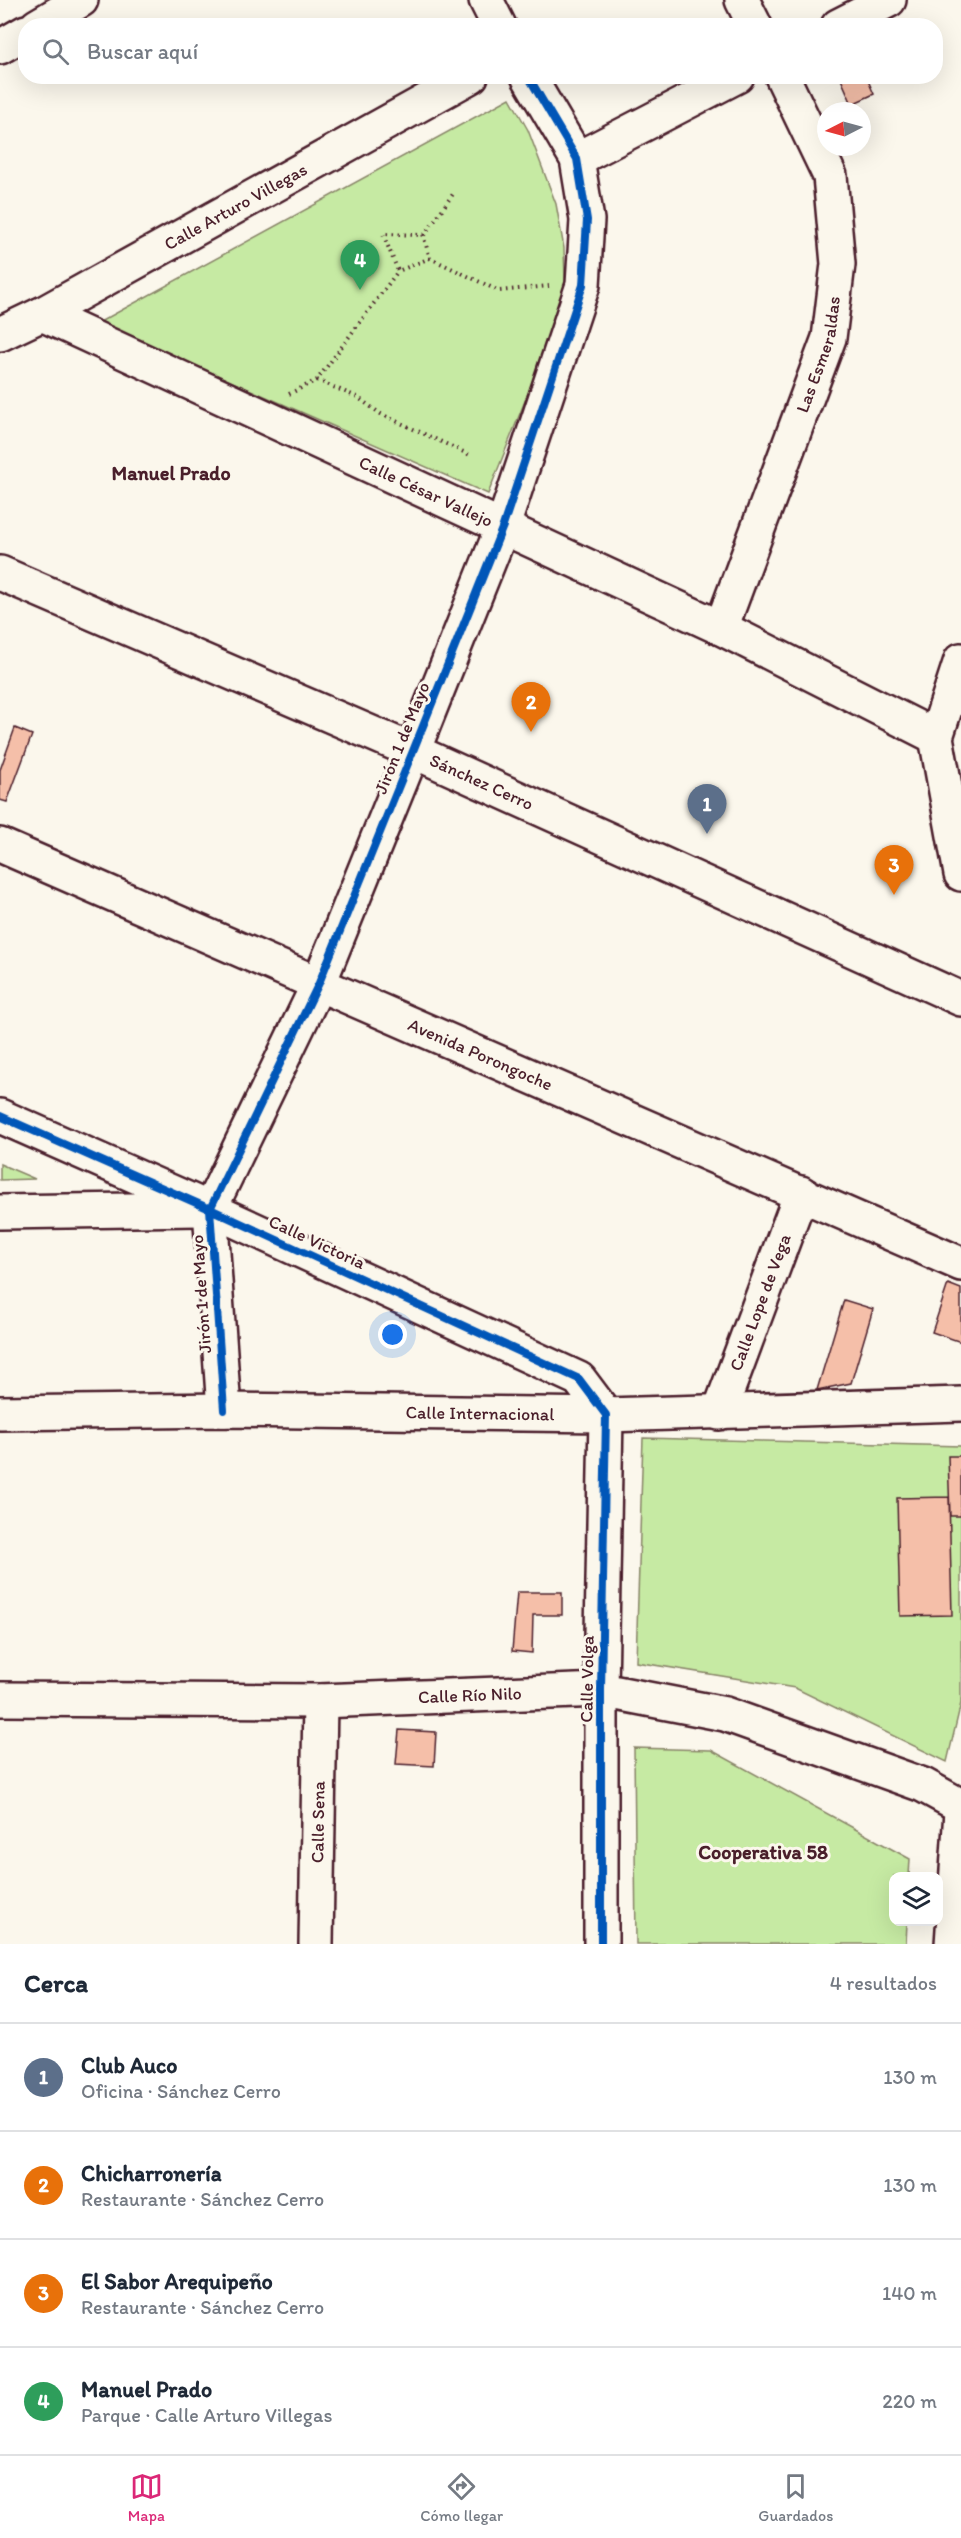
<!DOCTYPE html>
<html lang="es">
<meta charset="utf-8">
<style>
:root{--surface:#fff;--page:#f2f2f3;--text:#1f2937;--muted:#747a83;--line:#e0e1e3;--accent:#db2777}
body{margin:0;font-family:Itim,sans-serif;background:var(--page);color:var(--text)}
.controls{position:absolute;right:18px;bottom:18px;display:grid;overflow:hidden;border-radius:12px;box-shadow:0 6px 24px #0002}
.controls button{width:54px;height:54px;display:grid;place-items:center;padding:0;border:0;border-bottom:2px solid var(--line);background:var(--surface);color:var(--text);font:30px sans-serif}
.compass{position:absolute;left:817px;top:102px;width:54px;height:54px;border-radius:50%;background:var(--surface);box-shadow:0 6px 24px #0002;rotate:264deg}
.you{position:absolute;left:393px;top:1335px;width:21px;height:21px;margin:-15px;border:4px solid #fff;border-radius:50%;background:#1a73e8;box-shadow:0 0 0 9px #1a73e833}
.badge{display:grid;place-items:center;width:39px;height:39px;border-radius:50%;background:var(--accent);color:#fff;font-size:20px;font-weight:700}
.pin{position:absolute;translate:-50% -50px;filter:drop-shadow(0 2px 3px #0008)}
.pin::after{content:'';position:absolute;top:32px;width:21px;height:18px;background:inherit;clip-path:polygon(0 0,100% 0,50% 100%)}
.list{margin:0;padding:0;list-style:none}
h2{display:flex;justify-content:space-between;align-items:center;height:78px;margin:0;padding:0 24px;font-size:26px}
h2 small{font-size:20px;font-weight:400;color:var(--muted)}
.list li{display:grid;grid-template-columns:39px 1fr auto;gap:18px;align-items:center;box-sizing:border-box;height:108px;padding:0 24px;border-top:2px solid var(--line)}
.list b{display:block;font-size:22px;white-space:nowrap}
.list p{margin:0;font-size:20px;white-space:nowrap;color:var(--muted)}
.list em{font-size:20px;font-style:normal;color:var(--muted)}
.icon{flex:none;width:33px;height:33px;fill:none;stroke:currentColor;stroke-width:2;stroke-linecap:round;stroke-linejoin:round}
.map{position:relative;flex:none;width:961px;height:1944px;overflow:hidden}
.search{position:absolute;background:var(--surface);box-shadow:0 6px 24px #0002;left:18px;right:18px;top:18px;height:66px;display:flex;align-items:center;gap:15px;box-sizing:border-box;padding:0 21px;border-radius:24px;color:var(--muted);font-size:22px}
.sheet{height:510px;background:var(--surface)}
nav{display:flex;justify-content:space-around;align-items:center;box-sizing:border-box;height:84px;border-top:2px solid var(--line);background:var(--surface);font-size:16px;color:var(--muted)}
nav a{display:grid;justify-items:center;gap:3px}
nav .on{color:var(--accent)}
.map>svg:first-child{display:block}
.green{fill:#c6eaa3;stroke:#888467;stroke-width:1.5}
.building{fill:#f5bfa9;stroke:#4a1f2b;stroke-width:1.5}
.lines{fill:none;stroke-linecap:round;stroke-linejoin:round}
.minor-casing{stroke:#4a1f2b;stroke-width:38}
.secondary-casing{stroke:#4a1f2b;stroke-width:38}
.path{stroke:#4a1f2b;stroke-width:4;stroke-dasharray:1.5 4.5;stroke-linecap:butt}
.minor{stroke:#fbf7ec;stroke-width:33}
.secondary{stroke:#fbf7ec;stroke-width:33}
.cycleway-casing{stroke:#fbf7ec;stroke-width:11}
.cycleway{stroke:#0057b8;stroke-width:8}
.labels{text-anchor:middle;stroke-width:6;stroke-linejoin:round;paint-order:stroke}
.street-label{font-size:18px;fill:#4a1f2b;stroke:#fbf7ec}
.neighbourhood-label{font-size:20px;font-weight:bold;fill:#4a1f2b;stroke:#fbf7ec}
</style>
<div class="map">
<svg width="961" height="1944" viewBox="0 0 961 1944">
<rect width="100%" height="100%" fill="#fbf7ec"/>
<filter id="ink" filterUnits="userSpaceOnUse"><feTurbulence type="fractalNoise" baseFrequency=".0167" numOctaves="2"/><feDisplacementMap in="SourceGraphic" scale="12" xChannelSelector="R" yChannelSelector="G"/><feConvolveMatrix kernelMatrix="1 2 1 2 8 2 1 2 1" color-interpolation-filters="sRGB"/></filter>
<g filter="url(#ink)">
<!-- green -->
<path class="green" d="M510,98L528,130L556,204L564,248L565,283L552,333L488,494L98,323Z
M0,1164L35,1179L0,1180Z
M643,1438L961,1446V1703L947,1762L795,1688L636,1662Z
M634,1748L711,1750L910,1859L909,1876H894V1922H907L906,1944H636Z"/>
<!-- building -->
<path class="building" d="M846,76H866L874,94L852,104L841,79Z
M15,728L32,735L7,802L0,800V770Z
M948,1284L961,1289V1342L932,1332Z
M844,1300L873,1309L851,1383L817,1390Z
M948,1456H961V1516H950Z
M949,1497L952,1615L900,1616L897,1498Z
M517,1592H562V1615H533L532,1653L512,1651Z
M399,1730L436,1732L434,1766L396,1764Z"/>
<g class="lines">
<defs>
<g id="minor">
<path d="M486,0L499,26"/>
<path d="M742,0L755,26"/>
<path d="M37,26L81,0"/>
<path d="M838,26L889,0"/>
<path d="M0,47L26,32"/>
<path d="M577,159L737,76"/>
<path id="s1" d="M42,314L721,628L936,737"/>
<path id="s2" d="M0,334L42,314L471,76"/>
<path id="s3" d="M0,573L413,751L961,999"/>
<path id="s4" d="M721,628L829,338L838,264L830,176L782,76"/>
<path d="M961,660L936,737L961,874"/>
<path d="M0,1116L210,1209L579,1379L606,1415L601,1690V1944"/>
<path d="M0,1212L199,1209"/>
<path d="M224,1410L210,1209L319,983L413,751L503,526L583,285L587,220L577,159L528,76"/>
<path id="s5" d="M0,1413L224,1410L606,1415L961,1404"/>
<path id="s6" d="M719,1413L801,1193"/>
<path id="s7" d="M0,1699L320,1701L601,1690L725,1714L923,1785L961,1806"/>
<path id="s8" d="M316,1944L320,1701"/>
<path d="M952,1944L961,1811"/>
</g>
<g id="secondary">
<path id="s9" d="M0,845L961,1264"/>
</g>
</defs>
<!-- minor casing -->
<use href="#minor" class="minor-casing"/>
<!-- secondary casing -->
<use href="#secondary" class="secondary-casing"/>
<!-- path -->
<path class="path" d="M424,235L453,194
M430,258L398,271L383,234L423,235L430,258L499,291L549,286
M317,380L357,397L381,414L470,455
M289,394L317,380L398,271"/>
<!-- minor -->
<use href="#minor" class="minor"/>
<!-- secondary -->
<use href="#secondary" class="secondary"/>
<defs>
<path id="cycleway" d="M0,1116L210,1209L579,1379L606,1415L601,1690V1944
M224,1410L210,1209L319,983L413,751L503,526L583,285L587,220L577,159L528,76"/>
</defs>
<!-- cycleway casing -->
<use href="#cycleway" class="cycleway-casing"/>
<!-- cycleway -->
<use href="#cycleway" class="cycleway"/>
</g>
</g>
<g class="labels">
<!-- street labels -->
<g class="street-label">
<text dy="6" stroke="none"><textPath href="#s2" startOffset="268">Calle Arturo Villegas</textPath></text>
<text dy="6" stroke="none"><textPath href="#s4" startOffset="291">Las Esmeraldas</textPath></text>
<text dy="6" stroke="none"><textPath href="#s1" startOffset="423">Calle César Vallejo</textPath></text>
<text transform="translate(402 738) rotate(-68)" y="6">Jirón 1 de Mayo</text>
<text dy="6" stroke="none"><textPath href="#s3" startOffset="525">Sánchez Cerro</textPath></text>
<text dy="6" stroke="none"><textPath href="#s9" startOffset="524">Avenida Porongoche</textPath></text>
<text transform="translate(317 1242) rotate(25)" y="6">Calle Victoria</text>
<text transform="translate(201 1294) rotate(-94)" y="6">Jirón 1 de Mayo</text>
<text dy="6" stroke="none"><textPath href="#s6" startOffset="118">Calle Lope de Vega</textPath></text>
<text dy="6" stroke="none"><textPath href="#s5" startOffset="480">Calle Internacional</textPath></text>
<text transform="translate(587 1679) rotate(-89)" y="6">Calle Volga</text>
<text dy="6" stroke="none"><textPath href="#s7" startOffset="470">Calle Río Nilo</textPath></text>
<text dy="6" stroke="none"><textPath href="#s8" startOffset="122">Calle Sena</textPath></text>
</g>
<!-- neighbourhood labels -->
<g class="neighbourhood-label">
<text x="171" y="480">Manuel Prado</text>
<text x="763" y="1859">Cooperativa 58</text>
</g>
</g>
</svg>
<div class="controls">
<button><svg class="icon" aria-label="layers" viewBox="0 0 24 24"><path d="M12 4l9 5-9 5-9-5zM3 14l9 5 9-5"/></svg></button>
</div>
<svg class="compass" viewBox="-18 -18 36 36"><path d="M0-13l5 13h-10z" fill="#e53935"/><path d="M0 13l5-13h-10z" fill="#747a83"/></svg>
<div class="you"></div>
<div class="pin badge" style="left:707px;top:834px;background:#5c6f8a">1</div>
<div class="pin badge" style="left:531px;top:732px;background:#e8710a">2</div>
<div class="pin badge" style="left:894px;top:895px;background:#e8710a">3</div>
<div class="pin badge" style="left:360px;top:290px;background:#2e9e5b">4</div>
<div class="search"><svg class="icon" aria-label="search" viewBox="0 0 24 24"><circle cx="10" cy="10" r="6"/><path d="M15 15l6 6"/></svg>Buscar aquí</div>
</div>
<section class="sheet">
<h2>Cerca<small>4 resultados</small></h2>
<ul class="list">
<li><span class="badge" style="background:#5c6f8a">1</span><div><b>Club Auco</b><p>Oficina · Sánchez Cerro</p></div><em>130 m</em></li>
<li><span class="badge" style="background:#e8710a">2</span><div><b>Chicharronería</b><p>Restaurante · Sánchez Cerro</p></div><em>130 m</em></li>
<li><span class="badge" style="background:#e8710a">3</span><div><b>El Sabor Arequipeño</b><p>Restaurante · Sánchez Cerro</p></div><em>140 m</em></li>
<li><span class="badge" style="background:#2e9e5b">4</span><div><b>Manuel Prado</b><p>Parque · Calle Arturo Villegas</p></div><em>220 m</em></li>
</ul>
</section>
<nav>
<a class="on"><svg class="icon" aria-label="map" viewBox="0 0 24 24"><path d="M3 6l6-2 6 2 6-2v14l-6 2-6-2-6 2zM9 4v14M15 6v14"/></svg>Mapa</a>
<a><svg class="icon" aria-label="directions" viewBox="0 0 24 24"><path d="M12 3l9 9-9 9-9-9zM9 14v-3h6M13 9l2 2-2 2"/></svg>Cómo llegar</a>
<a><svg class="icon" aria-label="saved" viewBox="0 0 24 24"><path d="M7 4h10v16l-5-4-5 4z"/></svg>Guardados</a>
</nav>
